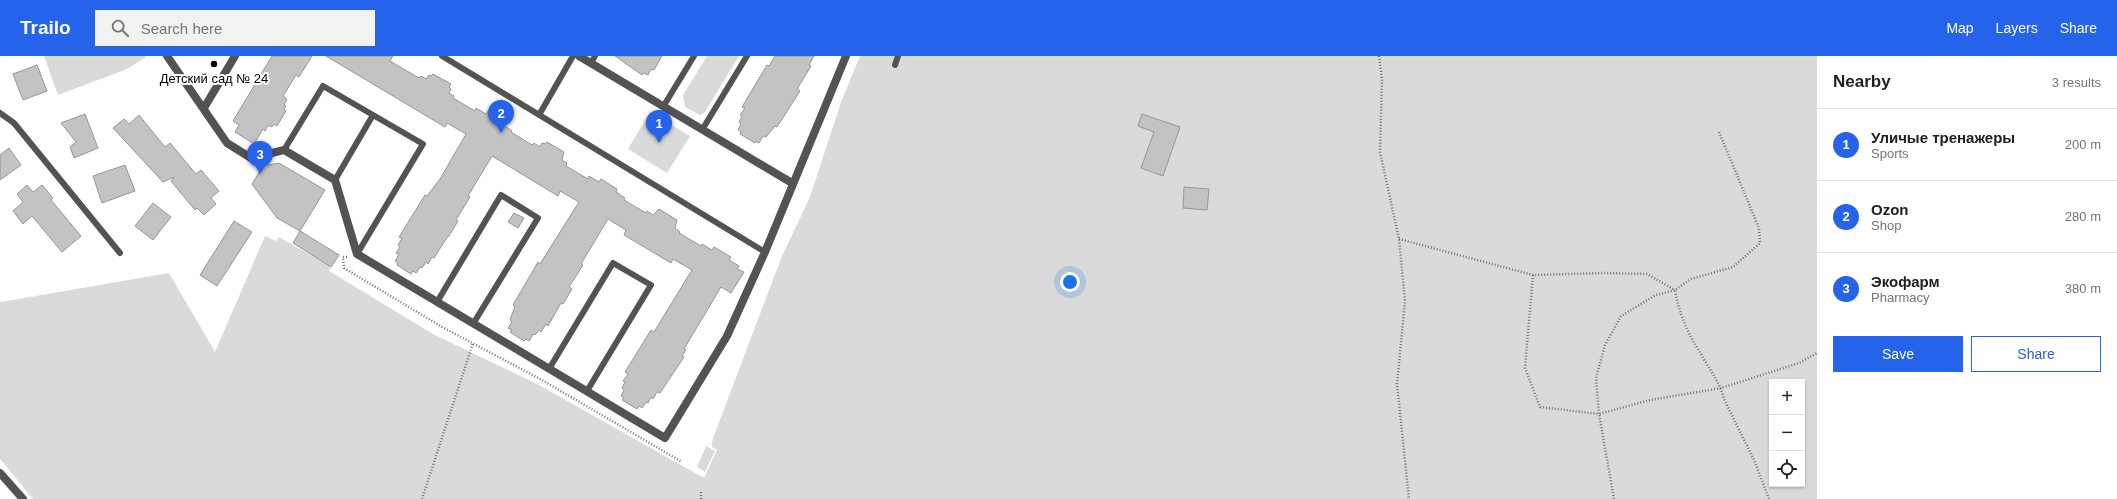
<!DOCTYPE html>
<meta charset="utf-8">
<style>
:root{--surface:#fff;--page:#f2f2f2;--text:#202124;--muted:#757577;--line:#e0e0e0;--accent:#2563eb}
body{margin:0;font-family:Helvetica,sans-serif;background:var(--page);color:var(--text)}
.controls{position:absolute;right:12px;bottom:12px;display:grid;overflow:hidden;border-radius:0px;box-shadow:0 1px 3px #0004}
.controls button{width:36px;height:36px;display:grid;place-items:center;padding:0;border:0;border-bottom:1px solid var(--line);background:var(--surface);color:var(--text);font:20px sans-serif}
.you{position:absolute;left:1070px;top:226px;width:14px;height:14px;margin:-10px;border:3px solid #fff;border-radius:50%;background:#1a73e8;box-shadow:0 0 0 6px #1a73e833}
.badge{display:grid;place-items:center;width:26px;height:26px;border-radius:50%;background:var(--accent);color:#fff;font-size:13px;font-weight:700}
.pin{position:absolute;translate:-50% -33px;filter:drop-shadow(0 1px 2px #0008)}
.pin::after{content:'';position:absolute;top:21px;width:14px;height:12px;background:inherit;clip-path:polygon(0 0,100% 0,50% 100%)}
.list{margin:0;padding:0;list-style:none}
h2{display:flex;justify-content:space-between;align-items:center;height:52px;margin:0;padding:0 16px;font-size:17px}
h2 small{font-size:13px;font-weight:400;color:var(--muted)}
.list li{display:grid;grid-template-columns:26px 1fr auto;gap:12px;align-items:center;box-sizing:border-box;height:72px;padding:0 16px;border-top:1px solid var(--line)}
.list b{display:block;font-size:15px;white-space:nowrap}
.list p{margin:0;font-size:13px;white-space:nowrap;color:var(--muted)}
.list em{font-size:13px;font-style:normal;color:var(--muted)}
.actions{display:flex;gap:8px;padding:12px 16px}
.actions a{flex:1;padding:9px 0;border:1px solid var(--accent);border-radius:0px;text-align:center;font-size:14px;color:var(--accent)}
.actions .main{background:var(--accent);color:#fff}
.icon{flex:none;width:22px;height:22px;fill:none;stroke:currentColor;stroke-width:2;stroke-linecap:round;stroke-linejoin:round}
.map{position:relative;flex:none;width:1817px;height:443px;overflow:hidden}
header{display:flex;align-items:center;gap:24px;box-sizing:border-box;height:56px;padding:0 20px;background:var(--accent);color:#fff}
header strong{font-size:19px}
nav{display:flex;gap:22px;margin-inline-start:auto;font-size:14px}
.search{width:280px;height:36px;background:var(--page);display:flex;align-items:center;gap:10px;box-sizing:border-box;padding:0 14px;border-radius:0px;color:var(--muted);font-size:15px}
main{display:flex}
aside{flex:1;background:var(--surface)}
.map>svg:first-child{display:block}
.green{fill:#dadada;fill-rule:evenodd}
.building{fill:#c3c3c3;stroke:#979797}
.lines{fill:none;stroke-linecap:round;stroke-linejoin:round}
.path{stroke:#757575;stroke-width:2.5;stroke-dasharray:1 2;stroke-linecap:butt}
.service{stroke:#535353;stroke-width:6}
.minor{stroke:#535353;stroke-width:8}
.poi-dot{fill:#000;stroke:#fff;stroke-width:1.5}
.labels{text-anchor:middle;stroke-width:4;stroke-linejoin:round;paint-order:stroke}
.poi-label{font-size:13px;fill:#000;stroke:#fff}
</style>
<header>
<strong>Trailo</strong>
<div class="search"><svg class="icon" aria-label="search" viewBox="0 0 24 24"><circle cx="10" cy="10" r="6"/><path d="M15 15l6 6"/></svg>Search here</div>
<nav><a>Map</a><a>Layers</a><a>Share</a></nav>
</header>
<main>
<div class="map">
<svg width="1817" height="443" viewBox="0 0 1817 443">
<rect width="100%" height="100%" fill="#fff"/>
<!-- green -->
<path class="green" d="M44,0H145L146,1L127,13L58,39Z
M707,0H739L705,56L700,59L685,51L683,39Z
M860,0H1817V443H33L0,403V245L1,246L169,217L215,296L265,180L277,185L279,181L331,211L329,215L433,278L539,329L704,422L717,394L712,391V385L782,200L810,141L841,46ZM1772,326H1802V428H1772Z
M650,56L690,80L667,117L628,93Z
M706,390L715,395L705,416L697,411Z"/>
<!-- building -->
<path class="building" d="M272,0H312L299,21L296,19L283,40L287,43L284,49L286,50L284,53L286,55L277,70L274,68L272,71L268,69L265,75L263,73L254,88L235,76L239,69L233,65Z
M326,0H393L390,5L419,22L421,20L426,23L429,19L431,20L433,18L451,28L449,31L451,33L449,37L454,40L453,42L475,55L476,52L486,58L488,55L506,66L504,69L512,75L511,76L532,89L534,87L540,91L542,87L545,88L547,86L564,96L562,104L567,107L566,110L588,123L589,120L599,126L601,123L617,133L616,136L625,142L624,144L646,157L647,155L653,159L659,153L677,164L675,172L680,176L679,177L701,190L702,188L712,194L714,191L731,201L729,204L739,210L737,213L744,216L731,237L721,231L684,293L686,294L682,300L684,301L660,337L657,336L653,343L651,341L648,347L646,346L642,352L639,350L637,353L622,344L624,342L621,340L624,334L622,332L625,326L623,325L628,318L625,316L651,274L654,276L665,258L692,214L673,203L671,207L624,179L626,174L608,163L581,208L583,209L569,231L572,233L563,248L561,247L548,270L546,268L541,276L539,274L535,279L533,278L529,285L526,283L524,285L510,276L512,274L508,272L512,266L510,264L515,250L513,249L538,206L540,208L579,146L560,135L558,140L492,100L468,140L470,141L456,164L458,165L449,180H448L434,202L432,201L428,208L426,206L422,212L420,211L416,217L413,215L411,218L397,209L398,207L395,205L399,198L396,197L400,191L398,189L402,182L399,181L425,139L427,140L440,123L466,78L447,67L445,71Z
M615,0H662L654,14L651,13L648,19L643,17L642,19Z
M775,0H814L809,9L811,10L797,33L800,35L777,71L775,70L766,81L763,80L759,87L756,85L755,87L740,78L741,76L738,74L741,68L739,66L742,60L740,59L745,52L742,51L767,9L769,10Z
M37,9L47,35L23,44L13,18Z
M85,58L98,92L74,102L70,91L76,86L61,67Z
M1142,58L1180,71L1163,120L1141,112L1154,76L1138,70Z
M139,59L165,91L170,87L196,118L201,114L219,135L211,142L216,148L204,159L197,152L195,154L171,125L174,121L163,126L113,72L124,63L129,68Z
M9,92L21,109L0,124V99Z
M279,107L325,134L300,175L277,162L252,128L263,110Z
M125,109L135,135L102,147L93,120Z
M27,129L33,136L42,129L53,142L51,144L81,180L62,196L32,160L23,168L13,155L23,146L17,138Z
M1184,131L1209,133L1207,154L1183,152Z
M153,147L171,161L153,184L135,170Z
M514,157L524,162L518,172L508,166Z
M234,165L252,176L217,230L200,219Z
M300,175L339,199L331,211L293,187Z"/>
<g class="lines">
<!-- path -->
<path class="path" d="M1379,0L1382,23L1380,96L1399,183L1405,245L1397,328L1409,443
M1719,76L1759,172L1760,187L1733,211L1691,223L1675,234C1679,258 1688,278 1701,298C1709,313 1720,326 1724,343L1754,404L1769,443
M1399,183L1533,219L1604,217L1647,218L1675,234
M347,201H343L344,212L442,271L542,324L682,406
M1533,219L1525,312L1540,351L1599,358L1596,322L1605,289L1621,260L1656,239L1675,234
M422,443L473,287
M701,443V434
M1614,443L1599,358L1650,344L1721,332L1799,307L1817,297"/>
<!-- service -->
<path class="service" d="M442,0L765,196
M591,7L595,0
M895,9L898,0
M663,51L694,0
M0,57L14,67L120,197
M539,59L573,0
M702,74L747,0
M284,94L323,30L423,88L357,198
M335,124L373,59
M437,246L501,139L538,162L473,268
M549,313L613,207L651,229L587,335"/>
<!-- minor -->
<path class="minor" d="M167,0L227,87L251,102L284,94L335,124L357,198L665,382L727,280L765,196L846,0
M579,0L792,127
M204,52L235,0
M0,417L23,443"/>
</g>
<!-- markers -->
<circle class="poi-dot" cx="214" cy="8" r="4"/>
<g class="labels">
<!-- poi labels -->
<g class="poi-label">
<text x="214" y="27">Детский сад № 24</text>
</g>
</g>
</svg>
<div class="controls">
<button>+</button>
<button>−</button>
<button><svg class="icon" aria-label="locate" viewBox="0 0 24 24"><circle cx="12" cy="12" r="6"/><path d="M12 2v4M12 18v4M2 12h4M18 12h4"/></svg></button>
</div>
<div class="you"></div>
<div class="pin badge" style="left:659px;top:87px">1</div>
<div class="pin badge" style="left:501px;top:77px">2</div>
<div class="pin badge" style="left:260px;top:118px">3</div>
</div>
<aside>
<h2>Nearby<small>3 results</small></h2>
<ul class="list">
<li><span class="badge">1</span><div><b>Уличые тренажеры</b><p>Sports</p></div><em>200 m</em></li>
<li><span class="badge">2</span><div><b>Ozon</b><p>Shop</p></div><em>280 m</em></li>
<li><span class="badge">3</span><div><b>Экофарм</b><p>Pharmacy</p></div><em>380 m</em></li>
</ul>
<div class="actions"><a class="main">Save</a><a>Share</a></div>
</aside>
</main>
